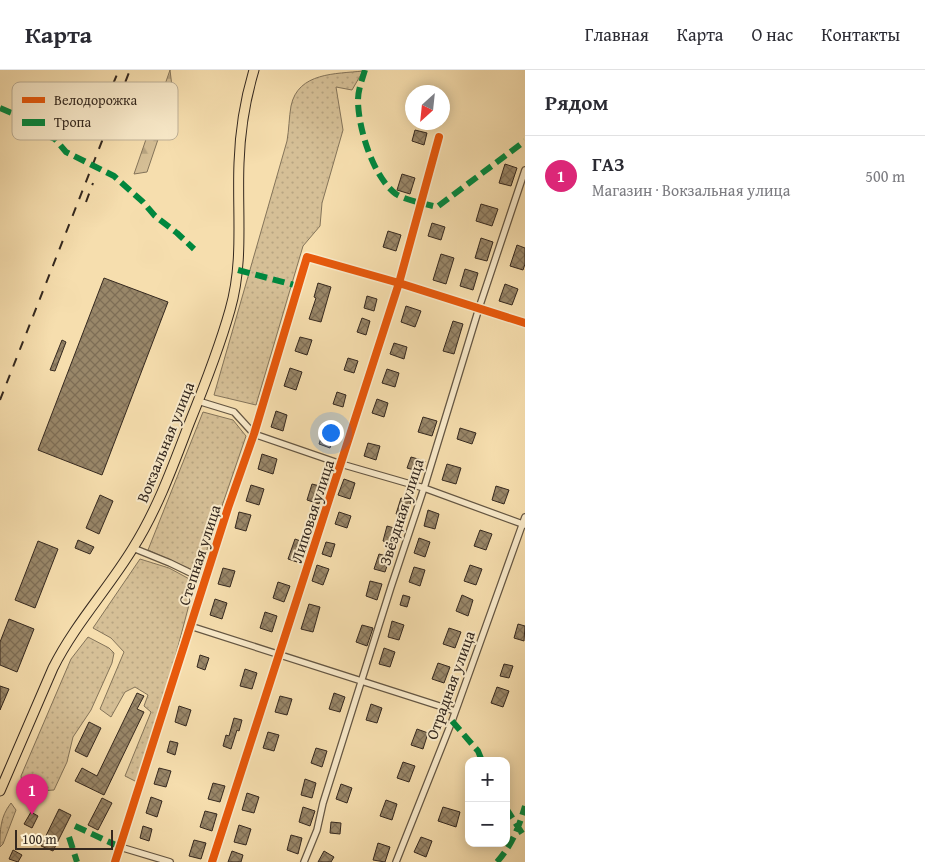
<!DOCTYPE html>
<html lang="ru">
<meta charset="utf-8">
<style>
:root{--surface:#fff;--page:#f2f2f3;--text:#2b2b33;--muted:#7c7c81;--line:#e1e1e2;--accent:#db2777}
body{margin:0;font-family:"Gentium Book Plus",serif;background:var(--page);color:var(--text)}
.controls{position:absolute;right:15px;bottom:15px;display:grid;overflow:hidden;border-radius:10px;box-shadow:0 2px 12px #0003}
.controls button{width:45px;height:45px;display:grid;place-items:center;padding:0;border:0;border-bottom:1px solid var(--line);background:var(--surface);color:var(--text);font:25px sans-serif}
.compass{position:absolute;left:405px;top:15px;width:45px;height:45px;border-radius:50%;background:var(--surface);box-shadow:0 2px 12px #0003;rotate:207deg}
.scale{position:absolute;left:15px;bottom:12px;width:98px;box-sizing:border-box;padding-left:5px;border:2px solid #34281f;border-top:0;font-size:14px;line-height:18px;white-space:nowrap;color:#34281f;-webkit-text-stroke:4px #f9eaca;paint-order:stroke}
.you{position:absolute;left:330px;top:362px;width:18px;height:18px;margin:-12px;border:4px solid #fff;border-radius:50%;background:#1a73e8;box-shadow:0 0 0 8px #1a73e833}
.badge{display:grid;place-items:center;width:32px;height:32px;border-radius:50%;background:var(--accent);color:#fff;font-size:16px;font-weight:700}
.pin{position:absolute;translate:-50% -41px;filter:drop-shadow(0 1px 2px #0008)}
.pin::after{content:'';position:absolute;top:26px;width:18px;height:15px;background:inherit;clip-path:polygon(0 0,100% 0,50% 100%)}
.list{margin:0;padding:0;list-style:none}
h2{display:flex;justify-content:space-between;align-items:center;height:65px;margin:0;padding:0 20px;font-size:21px}
h2 small{font-size:16px;font-weight:400;color:var(--muted)}
.list li{display:grid;grid-template-columns:32px 1fr auto;gap:15px;align-items:center;box-sizing:border-box;height:80px;padding:0 20px;border-top:1px solid var(--line)}
.list b{display:block;font-size:19px;white-space:nowrap}
.list p{margin:0;font-size:16px;white-space:nowrap;color:var(--muted)}
.list em{font-size:16px;font-style:normal;color:var(--muted)}
.map{position:relative;flex:none;width:525px;height:792px;overflow:hidden}
header{display:flex;align-items:center;gap:30px;box-sizing:border-box;height:70px;padding:0 25px;background:var(--surface);border-bottom:1px solid var(--line)}
header strong{font-size:24px}
nav{display:flex;gap:28px;margin-inline-start:auto;font-size:18px}
main{display:flex}
aside{flex:1;background:var(--surface)}
.map>svg:first-child{display:block}
.green{fill:url(#green-dots);stroke:#84745a}
.forest{fill:url(#forest-firs);stroke:#84745a}
.building{fill:url(#building-cross-hatch);stroke:#34281f}
.lines{fill:none;stroke-linecap:round;stroke-linejoin:round}
.minor-casing{stroke:#645643;stroke-width:8}
.primary-casing{stroke:#34281f;stroke-width:11}
.minor{stroke:#f9eaca;stroke-width:5.5}
.primary{stroke:#f6deae;stroke-width:9}
.rail{stroke:#34281f;stroke-width:2;stroke-dasharray:9 9;stroke-linecap:butt}
.quiet{stroke:#00873e;stroke-width:6;stroke-dasharray:12 6;stroke-linecap:butt}
.cycleway-casing{stroke:#f9eaca;stroke-width:11}
.cycleway{stroke:#e8590c;stroke-width:8}
.labels{text-anchor:middle;stroke-width:4;stroke-linejoin:round;paint-order:stroke}
.street-label{font-size:16px;fill:#34281f;stroke:#f9eaca}
.key{fill:#f9eaca;stroke:#beb097;stroke-width:1}
.key-label{font-size:14px;fill:#34281f}
</style>
<header>
<strong>Карта</strong>
<nav><a>Главная</a><a>Карта</a><a>О нас</a><a>Контакты</a></nav>
</header>
<main>
<div class="map">
<svg width="525" height="792" viewBox="0 0 525 792">
<defs>
<pattern id="green-dots" width="8" height="8" patternUnits="userSpaceOnUse" patternTransform="scale(1.25)"><rect width="8" height="8" fill="#d5bf96"/><path d="M2 2h.1M6 6h.1" fill="none" stroke="#b7a481" stroke-width="1.8" stroke-linecap="round"/></pattern>
<pattern id="forest-firs" width="22" height="20" patternUnits="userSpaceOnUse" patternTransform="scale(1.25)"><rect width="22" height="20" fill="#d5bf96"/><path d="M5 1l3.5 6h-7zM16 11l3.5 6h-7z" fill="#b7a481"/></pattern>
<pattern id="building-cross-hatch" width="8" height="8" patternUnits="userSpaceOnUse" patternTransform="scale(1.25)"><rect width="8" height="8" fill="#998769"/><path d="M0 0l8 8M0 8l8-8" fill="none" stroke="#7e6e56"/></pattern>
</defs>
<rect width="100%" height="100%" fill="#f6deae"/>
<filter id="stains"><feTurbulence type="fractalNoise" baseFrequency=".004" numOctaves="4"/><feColorMatrix values="0 0 0 0 .2 0 0 0 0 .09 0 0 0 0 .02 0 0 0 .5 -.17"/></filter>
<radialGradient id="worn" r=".72"><stop offset=".6" stop-color="#630" stop-opacity="0"/><stop offset="1" stop-color="#630" stop-opacity=".3"/></radialGradient>
<!-- green -->
<path class="green" d="M363,1L352,20L336,17L343,60L322,133L320,156L303,176L256,335L214,325L287,71C289,60 289,47 291,36C298,2 336,4 363,1Z
M203,342L233,350L246,366L199,503L148,480Z
M140,489L169,498L195,512L171,603L137,712L125,706L151,642L144,636L148,625L135,617L125,622L111,647L100,639L124,582L111,568L93,558Z
M88,567L109,578L114,583L112,593L91,640L73,667L67,692L54,720L38,721L22,716L21,706L71,589Z
M11,733L16,740L3,774L0,777C0,760 0,747 11,733Z"/>
<!-- forest -->
<path class="forest" d="M170,0L173,25L147,102L134,104Z"/>
<!-- building -->
<path class="building" d="M415,60L427,63L424,75L412,71Z
M505,94L517,98L511,116L499,113Z
M402,104L415,108L410,124L397,120Z
M481,134L498,139L492,156L476,151Z
M432,153L445,157L441,170L428,166Z
M388,161L401,165L396,181L383,177Z
M481,168L493,172L487,191L475,188Z
M517,175L525,178V194L523,200L510,196Z
M441,184L454,188L446,214L433,210Z
M465,199L478,203L473,220L460,216Z
M104,208L168,232L102,405L38,380Z
M318,213L331,217L321,252L309,249L316,228L314,227Z
M505,214L518,219L512,235L499,231Z
M367,226L377,229L374,241L364,238Z
M406,236L421,241L415,257L401,252Z
M362,248L370,251L366,265L357,262Z
M453,251L463,254L454,284L443,281Z
M300,267L312,270L307,285L295,281Z
M62,270L66,272L55,301L50,300Z
M394,273L407,277L404,289L390,284Z
M348,288L358,291L354,303L344,300Z
M290,298L302,302L296,320L284,316Z
M387,299L399,303L395,317L382,313Z
M337,322L346,325L343,337L333,334Z
M377,329L388,333L384,347L372,343Z
M276,341L287,345L283,361L271,357Z
M423,347L437,351L432,366L418,362Z
M324,358L335,361L330,378L319,374Z
M460,358L476,363L472,374L457,369Z
M368,373L380,376L376,390L364,386Z
M262,384L277,389L273,404L258,399Z
M411,387L425,391L421,402L407,398Z
M447,394L461,398L456,414L442,410Z
M344,409L355,413L350,429L338,425Z
M312,414L324,417L319,434L307,430Z
M251,415L264,419L259,435L246,431Z
M496,416L509,420L504,434L492,430Z
M100,425L113,431L99,464L86,458Z
M401,428L411,431L406,447L396,444Z
M428,440L439,444L435,459L424,456Z
M239,442L251,445L246,461L235,458Z
M339,442L351,446L347,458L335,454Z
M387,456L398,459L394,475L383,471Z
M480,460L492,464L486,480L474,476Z
M419,468L430,472L425,487L414,483Z
M295,469L306,473L300,493L288,489Z
M78,470L94,477L90,484L75,478Z
M38,471L58,479L35,538L15,530Z
M326,472L335,474L331,487L322,484Z
M379,484L390,487L385,502L374,499Z
M317,495L329,499L323,515L312,511Z
M470,495L482,499L476,515L464,511Z
M414,497L425,500L420,516L409,512Z
M223,498L235,501L230,517L218,514Z
M370,511L382,514L377,530L366,526Z
M278,512L290,516L284,532L273,528Z
M403,525L410,527L407,537L400,535Z
M462,525L473,530L468,546L456,541Z
M215,529L227,533L222,549L210,545Z
M309,534L320,537L313,562L301,559Z
M265,542L277,546L272,562L260,558Z
M9,549L34,559L17,602L0,595V572Z
M392,551L404,555L399,570L388,567Z
M518,554L525,556L524,571L514,568Z
M362,555L373,558L367,576L356,572Z
M449,558L461,562L455,578L443,574Z
M384,578L395,582L390,597L379,594Z
M200,585L209,588L205,600L197,597Z
M438,593L450,597L444,613L432,609Z
M504,594L513,596L509,608L500,606Z
M245,599L257,603L252,619L240,616Z
M0,616L9,619L0,640Z
M497,617L509,621L503,637L491,633Z
M137,623L144,626L137,639L144,642L104,725L75,711L82,698L97,706Z
M334,623L345,627L340,642L329,639Z
M280,626L292,629L287,645L275,642Z
M371,634L382,638L377,653L366,650Z
M179,636L191,640L186,656L175,652Z
M234,648L242,650L239,661L237,660L231,679L223,676L226,665L229,666Z
M89,652L101,658L87,687L75,681Z
M417,659L428,663L423,679L411,675Z
M268,662L279,665L274,681L263,678Z
M170,671L178,673L175,685L167,682Z
M316,678L327,681L322,697L311,693Z
M403,692L415,696L409,712L397,708Z
M159,698L171,701L166,717L154,714Z
M305,709L316,713L312,728L301,725Z
M213,713L225,716L220,732L208,729Z
M341,714L352,718L347,733L336,729Z
M247,723L259,727L254,743L242,740Z
M151,727L162,731L157,747L146,743Z
M102,728L112,733L98,760L88,755Z
M386,730L397,734L392,750L380,746Z
M303,737L315,741L310,756L299,752Z
M443,737L460,742L456,757L438,751Z
M59,739L71,745L53,781L41,776Z
M205,741L217,744L212,761L200,757Z
M31,742L38,746L32,758L24,754Z
M331,752L341,753L340,764L330,763Z
M239,755L251,759L246,775L234,772Z
M143,756L152,759L149,771L140,768Z
M291,765L302,768L298,784L287,780Z
M421,767L432,771L426,787L414,782Z
M194,770L206,773L201,789L189,786Z
M378,773L390,777L385,792L373,790Z
M13,780L22,785L18,792L9,789Z
M232,781L243,785L241,792H228Z
M324,781L334,787L331,792H318Z"/>
<g class="lines">
<defs>
<path id="minor" d="M198,331L234,342L254,364L341,394L424,418L525,455
M133,478L170,493L205,510
M190,556L455,641
M120,777L170,792
M115,792L228,438L254,364L307,187L399,213L525,253
M212,792L399,213L439,67
M304,792L317,760L323,733L391,517L424,418L479,238L525,100
M396,792L452,651L525,447"/>
<path id="primary" d="M0,721L53,598C75,554 108,519 133,478C157,440 173,396 189,354C204,317 219,279 230,240C244,192 237,143 239,93C240,62 245,30 254,0"/>
</defs>
<!-- minor casing -->
<use href="#minor" class="minor-casing"/>
<!-- primary casing -->
<use href="#primary" class="primary-casing"/>
<!-- minor -->
<use href="#minor" class="minor"/>
<!-- primary -->
<use href="#primary" class="primary"/>
<!-- rail -->
<path class="rail" d="M113,14L119,0
M86,132L93,113
M0,330L130,0"/>
<!-- quiet -->
<path class="quiet" d="M365,0C362,10 358,20 358,30C358,58 373,107 396,124C405,130 426,134 437,137L525,71
M0,38L19,46L41,63L55,69L66,82L114,106L143,132L155,146L177,163L194,179
M238,200L298,216
M452,651L478,681L482,691
M506,738L525,768
M75,756L120,777
M69,767L77,792
M497,792C512,775 519,757 525,736"/>
<defs>
<path id="cycleway" d="M115,792L228,438L254,364L307,187L399,213L525,253
M212,792L399,213L439,67"/>
</defs>
<!-- cycleway casing -->
<use href="#cycleway" class="cycleway-casing"/>
<!-- cycleway -->
<use href="#cycleway" class="cycleway"/>
</g>
<g class="labels">
<!-- street labels -->
<g class="street-label">
<text transform="translate(165 372) rotate(-68)" y="6">Вокзальная улица</text>
<text transform="translate(312 441) rotate(-72)" y="6">Липовая улица</text>
<text transform="translate(401 442) rotate(-72)" y="6">Звёздная улица</text>
<text transform="translate(199 485) rotate(-72)" y="6">Степная улица</text>
<text transform="translate(450 615) rotate(-70)" y="6">Отрадная улица</text>
</g>
</g>
<!-- legend -->
<rect x="12" y="12" width="166" height="58" rx="8" class="key"/>
<rect x="22" y="27" width="23" height="6" fill="#e8590c"/>
<rect x="22" y="49" width="23" height="7" fill="#00873e"/>
<g class="key-label">
<text x="54" y="35">Велодорожка</text>
<text x="54" y="57">Тропа</text>
</g>
<rect width="100%" height="100%" filter="url(#stains)"/>
<rect width="100%" height="100%" fill="url(#worn)"/>
</svg>
<div class="controls">
<button>+</button>
<button>−</button>
</div>
<svg class="compass" viewBox="-18 -18 36 36"><path d="M0-13l5 13h-10z" fill="#e53935"/><path d="M0 13l5-13h-10z" fill="#7c7c81"/></svg>
<div class="scale">100 m</div>
<div class="you"></div>
<div class="pin badge" style="left:32px;top:745px">1</div>
</div>
<aside>
<h2>Рядом<small></small></h2>
<ul class="list">
<li><span class="badge">1</span><div><b>ГАЗ</b><p>Магазин · Вокзальная улица</p></div><em>500 m</em></li>
</ul>
</aside>
</main>
